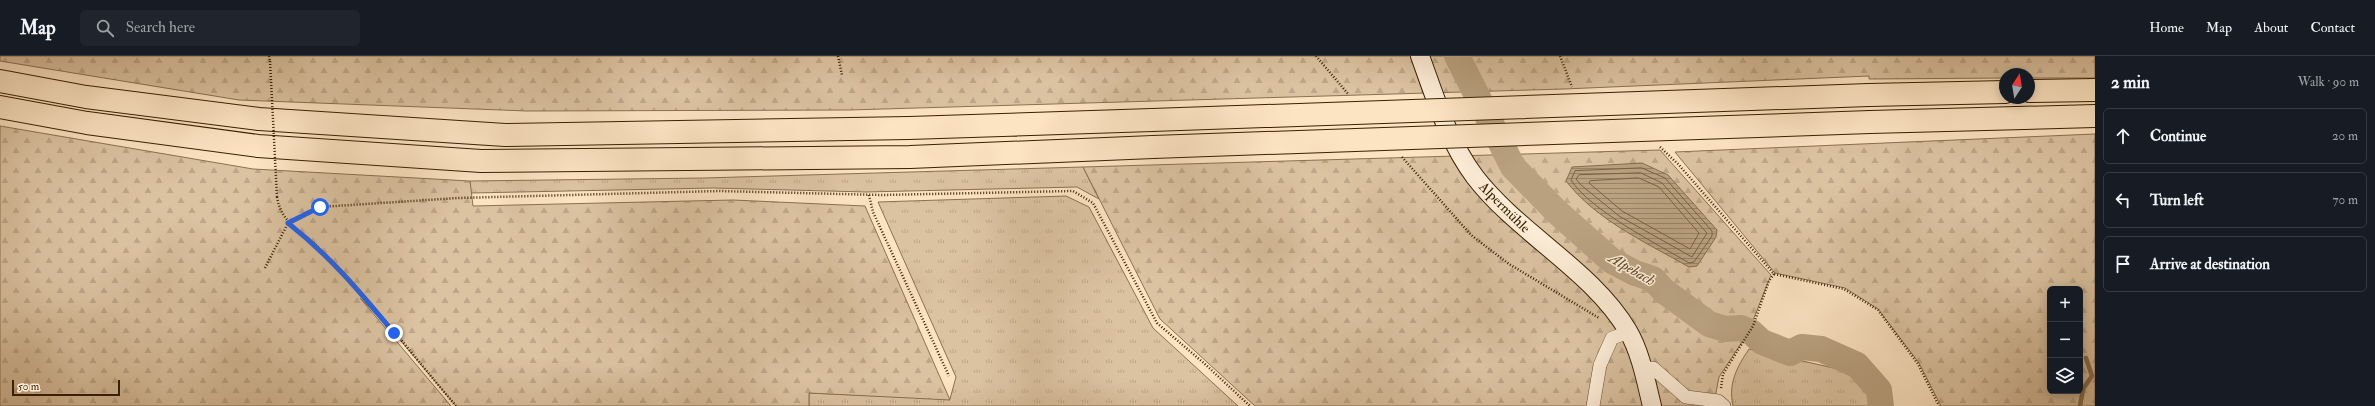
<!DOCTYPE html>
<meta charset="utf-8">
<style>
:root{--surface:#171b24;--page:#20242c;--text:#f1f3f6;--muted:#9ea1a6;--line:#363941}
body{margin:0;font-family:"IM FELL Double Pica",serif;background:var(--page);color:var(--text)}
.controls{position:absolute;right:12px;bottom:12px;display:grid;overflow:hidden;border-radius:6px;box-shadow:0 2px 10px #0003}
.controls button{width:36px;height:36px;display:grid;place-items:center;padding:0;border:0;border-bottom:1px solid var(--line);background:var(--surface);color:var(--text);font:20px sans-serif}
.compass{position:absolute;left:1999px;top:12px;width:36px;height:36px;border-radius:50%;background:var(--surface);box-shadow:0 2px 10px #0003;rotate:12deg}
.scale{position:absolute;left:12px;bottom:10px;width:108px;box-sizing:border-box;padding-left:4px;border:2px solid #382000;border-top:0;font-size:11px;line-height:14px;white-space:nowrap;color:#382000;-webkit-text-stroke:3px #fdedd7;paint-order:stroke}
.stop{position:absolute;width:12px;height:12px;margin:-9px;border:3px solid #2563eb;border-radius:50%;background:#fff}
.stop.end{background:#2563eb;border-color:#fff;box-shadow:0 1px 4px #0008}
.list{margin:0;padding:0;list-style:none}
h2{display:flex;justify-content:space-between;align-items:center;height:52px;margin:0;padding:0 16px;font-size:17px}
h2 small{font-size:13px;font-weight:400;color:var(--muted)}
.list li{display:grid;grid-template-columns:26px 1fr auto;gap:12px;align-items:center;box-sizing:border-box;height:56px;margin:0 8px 8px;padding:0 8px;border:1px solid var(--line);border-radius:6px}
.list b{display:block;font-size:15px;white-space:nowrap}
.list em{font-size:13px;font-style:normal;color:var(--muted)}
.icon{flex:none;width:22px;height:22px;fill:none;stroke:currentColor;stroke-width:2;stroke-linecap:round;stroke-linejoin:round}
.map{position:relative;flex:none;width:2095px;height:350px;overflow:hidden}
header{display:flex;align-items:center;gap:24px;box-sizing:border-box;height:56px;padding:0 20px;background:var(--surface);border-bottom:1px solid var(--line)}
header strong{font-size:19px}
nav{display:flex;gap:22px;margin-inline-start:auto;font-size:14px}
.search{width:280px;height:36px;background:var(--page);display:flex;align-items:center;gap:10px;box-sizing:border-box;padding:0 14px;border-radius:6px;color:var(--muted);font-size:15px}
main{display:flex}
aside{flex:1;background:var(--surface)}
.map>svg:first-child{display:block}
.grass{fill:url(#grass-tufts);stroke:#8a7150}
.forest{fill:url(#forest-firs);stroke:#8a7150;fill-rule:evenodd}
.water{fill:url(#water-rules);stroke:#856d4d}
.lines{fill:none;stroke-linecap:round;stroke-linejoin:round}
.shore{stroke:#786040;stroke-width:1}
.stream{stroke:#856d4d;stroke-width:4.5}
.river{stroke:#b9a180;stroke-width:26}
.street-casing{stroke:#695130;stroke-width:14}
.secondary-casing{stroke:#382000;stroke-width:20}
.highway-casing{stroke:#382000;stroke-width:24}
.path{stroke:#382000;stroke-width:2.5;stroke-dasharray:1 2;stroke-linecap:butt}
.street{stroke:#fdedd7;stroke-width:13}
.secondary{stroke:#fdedd7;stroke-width:18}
.highway{stroke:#fce3c2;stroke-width:22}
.highway-bridge-casing{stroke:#382000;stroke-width:24;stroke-linecap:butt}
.path-bridge{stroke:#382000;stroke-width:2.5;stroke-dasharray:1 2;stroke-linecap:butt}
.highway-bridge{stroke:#fce3c2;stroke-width:22}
.route{stroke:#2563eb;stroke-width:5}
.labels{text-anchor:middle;stroke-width:3;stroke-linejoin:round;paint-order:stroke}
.street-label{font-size:14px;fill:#382000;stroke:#fdedd7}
.water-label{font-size:15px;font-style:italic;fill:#654d2d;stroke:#fdedd7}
</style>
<header>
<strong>Map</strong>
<div class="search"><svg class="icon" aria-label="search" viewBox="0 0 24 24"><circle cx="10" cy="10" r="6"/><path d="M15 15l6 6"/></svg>Search here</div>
<nav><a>Home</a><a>Map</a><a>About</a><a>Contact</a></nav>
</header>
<main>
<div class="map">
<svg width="2095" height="350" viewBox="0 0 2095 350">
<defs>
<pattern id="grass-tufts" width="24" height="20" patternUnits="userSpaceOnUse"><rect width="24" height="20" fill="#dbc2a1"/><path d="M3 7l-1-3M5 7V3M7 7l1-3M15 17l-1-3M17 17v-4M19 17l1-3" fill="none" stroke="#bda689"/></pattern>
<pattern id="forest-firs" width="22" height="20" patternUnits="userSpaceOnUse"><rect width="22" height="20" fill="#dbc2a1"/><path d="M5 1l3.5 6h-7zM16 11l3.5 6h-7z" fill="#bda689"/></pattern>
<pattern id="water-rules" width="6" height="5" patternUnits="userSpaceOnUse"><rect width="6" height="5" fill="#b9a180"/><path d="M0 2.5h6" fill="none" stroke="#978366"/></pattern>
</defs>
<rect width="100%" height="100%" fill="#fce3c2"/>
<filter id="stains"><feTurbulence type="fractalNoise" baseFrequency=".005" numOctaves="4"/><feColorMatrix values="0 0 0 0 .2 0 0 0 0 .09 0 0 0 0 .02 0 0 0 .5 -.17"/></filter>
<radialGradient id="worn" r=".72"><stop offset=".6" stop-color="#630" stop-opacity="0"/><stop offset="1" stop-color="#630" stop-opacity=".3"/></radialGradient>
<!-- grass -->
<path class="grass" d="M1083,111L1099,143L1077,131L866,136L713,132L471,137L470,125L704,122Z
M1066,140L1089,151L1153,272L1238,350H809V337L950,343L956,321L878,146Z
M1749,293L1847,315L1871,337L1874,350H1733C1728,327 1737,311 1749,293Z"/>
<!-- forest -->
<path class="forest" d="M0,0H2095V22H2029V18H2005V22L1869,23V20L1564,33L849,54L527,55L239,44L0,5Z
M0,70L253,113L470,125L473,150L733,144L865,150L950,344L809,337V350H456L394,277L360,242L451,350H0Z
M2095,78V350H1941L1919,307L1878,253L1845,232L1775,217L1675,96ZM2050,233H2080V335H2050Z
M1660,94L1771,219L1748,277L1719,321L1715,342L1689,338L1650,307L1630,262L1617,267L1653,316L1684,343L1718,350H1255L1160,263L1083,111Z"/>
<!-- water -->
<path class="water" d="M1642,107L1668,119L1717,174L1716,181L1697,210L1689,211C1647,187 1596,164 1566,125L1572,111Z"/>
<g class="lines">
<!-- shore -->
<path class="shore" d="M1642,112L1665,122L1712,175V180L1694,206L1689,207C1656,187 1591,155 1571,124L1575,115Z
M1641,117L1662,127L1707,177L1692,201L1619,160L1581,129L1576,123L1579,119Z
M1639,122L1659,131L1699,177L1690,193L1622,155L1589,127L1590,125Z"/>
<!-- stream -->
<path class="stream" d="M2080,350L2083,333L2092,320L2086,302"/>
<!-- river -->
<path class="river" d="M1457,0L1513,111L1557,156L1612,205L1635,217L1653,223L1664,235L1709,268L1725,273L1741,272L1751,276L1762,286L1790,297L1802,291L1821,293L1857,309L1879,334L1881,350"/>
<defs>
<path id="street" d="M1642,314L1653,312L1686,341L1718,345L1724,350
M1593,350L1600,309L1612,282L1629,276"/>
<path id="secondary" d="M1420,0C1435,41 1448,85 1475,121C1518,177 1593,215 1628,275C1641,297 1646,326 1652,350"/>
<path id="highway" d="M0,25L86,41L259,63L505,79L909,72L1152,64
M2029,35L2095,34
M1869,39L2005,36
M0,51L87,67L258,90L481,105L910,101L1153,91
M1870,66L2095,60"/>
</defs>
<!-- street casing -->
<use href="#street" class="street-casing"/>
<!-- secondary casing -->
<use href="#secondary" class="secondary-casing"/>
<!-- highway casing -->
<use href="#highway" class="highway-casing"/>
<!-- path -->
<path class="path" d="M269,0L270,5
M838,0L842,19
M1316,0L1349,39
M1560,0L1572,31
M1660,91L1678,108L1774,218L1844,233L1878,254L1918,308L1939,350
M1402,101L1471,179L1509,208L1599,262
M869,139L873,156L949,320
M277,141C281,166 299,174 316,189C367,239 410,296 456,350
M265,212L288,167L320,151L458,142L719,135L882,139L1073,135L1093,147L1157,267L1206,309L1250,350
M1721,332L1723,318L1753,270L1769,225L1774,218"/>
<!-- street -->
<use href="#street" class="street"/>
<!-- secondary -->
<use href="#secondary" class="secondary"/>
<!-- highway -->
<use href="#highway" class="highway"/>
<defs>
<path id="highway-bridge" d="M1152,64L1869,39
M1153,91L1870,66"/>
</defs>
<!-- highway-bridge casing -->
<use href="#highway-bridge" class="highway-bridge-casing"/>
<!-- path-bridge -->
<path class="path-bridge" d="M270,5L277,141"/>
<!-- highway-bridge -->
<use href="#highway-bridge" class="highway-bridge"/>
</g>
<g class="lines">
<!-- route -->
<path class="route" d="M320,151L288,167C331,201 360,236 394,277"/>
</g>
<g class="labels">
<!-- street labels -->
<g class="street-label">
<text transform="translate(1505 151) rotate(45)" y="5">Alpermühle</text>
</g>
<!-- water labels -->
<g class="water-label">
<text transform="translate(1632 213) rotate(30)" y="5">Alpebach</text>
</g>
</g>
<rect width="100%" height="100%" filter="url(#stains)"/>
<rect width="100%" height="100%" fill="url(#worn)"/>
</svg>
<div class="controls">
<button>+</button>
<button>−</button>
<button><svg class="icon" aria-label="layers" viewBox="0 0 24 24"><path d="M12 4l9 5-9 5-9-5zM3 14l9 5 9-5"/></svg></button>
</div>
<svg class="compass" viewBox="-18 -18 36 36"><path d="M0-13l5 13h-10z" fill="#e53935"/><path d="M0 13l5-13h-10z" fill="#9ea1a6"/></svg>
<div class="scale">50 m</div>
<div class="stop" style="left:320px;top:151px"></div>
<div class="stop end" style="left:394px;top:277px"></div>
</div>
<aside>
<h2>2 min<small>Walk · 90 m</small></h2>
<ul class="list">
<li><svg class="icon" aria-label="ahead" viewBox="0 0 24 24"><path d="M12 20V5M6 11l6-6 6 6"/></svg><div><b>Continue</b></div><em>20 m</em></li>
<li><svg class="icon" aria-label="left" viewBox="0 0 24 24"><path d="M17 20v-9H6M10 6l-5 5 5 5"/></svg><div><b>Turn left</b></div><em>70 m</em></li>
<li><svg class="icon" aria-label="arrive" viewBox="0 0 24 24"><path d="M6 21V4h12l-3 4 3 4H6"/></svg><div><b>Arrive at destination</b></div></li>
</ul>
</aside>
</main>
